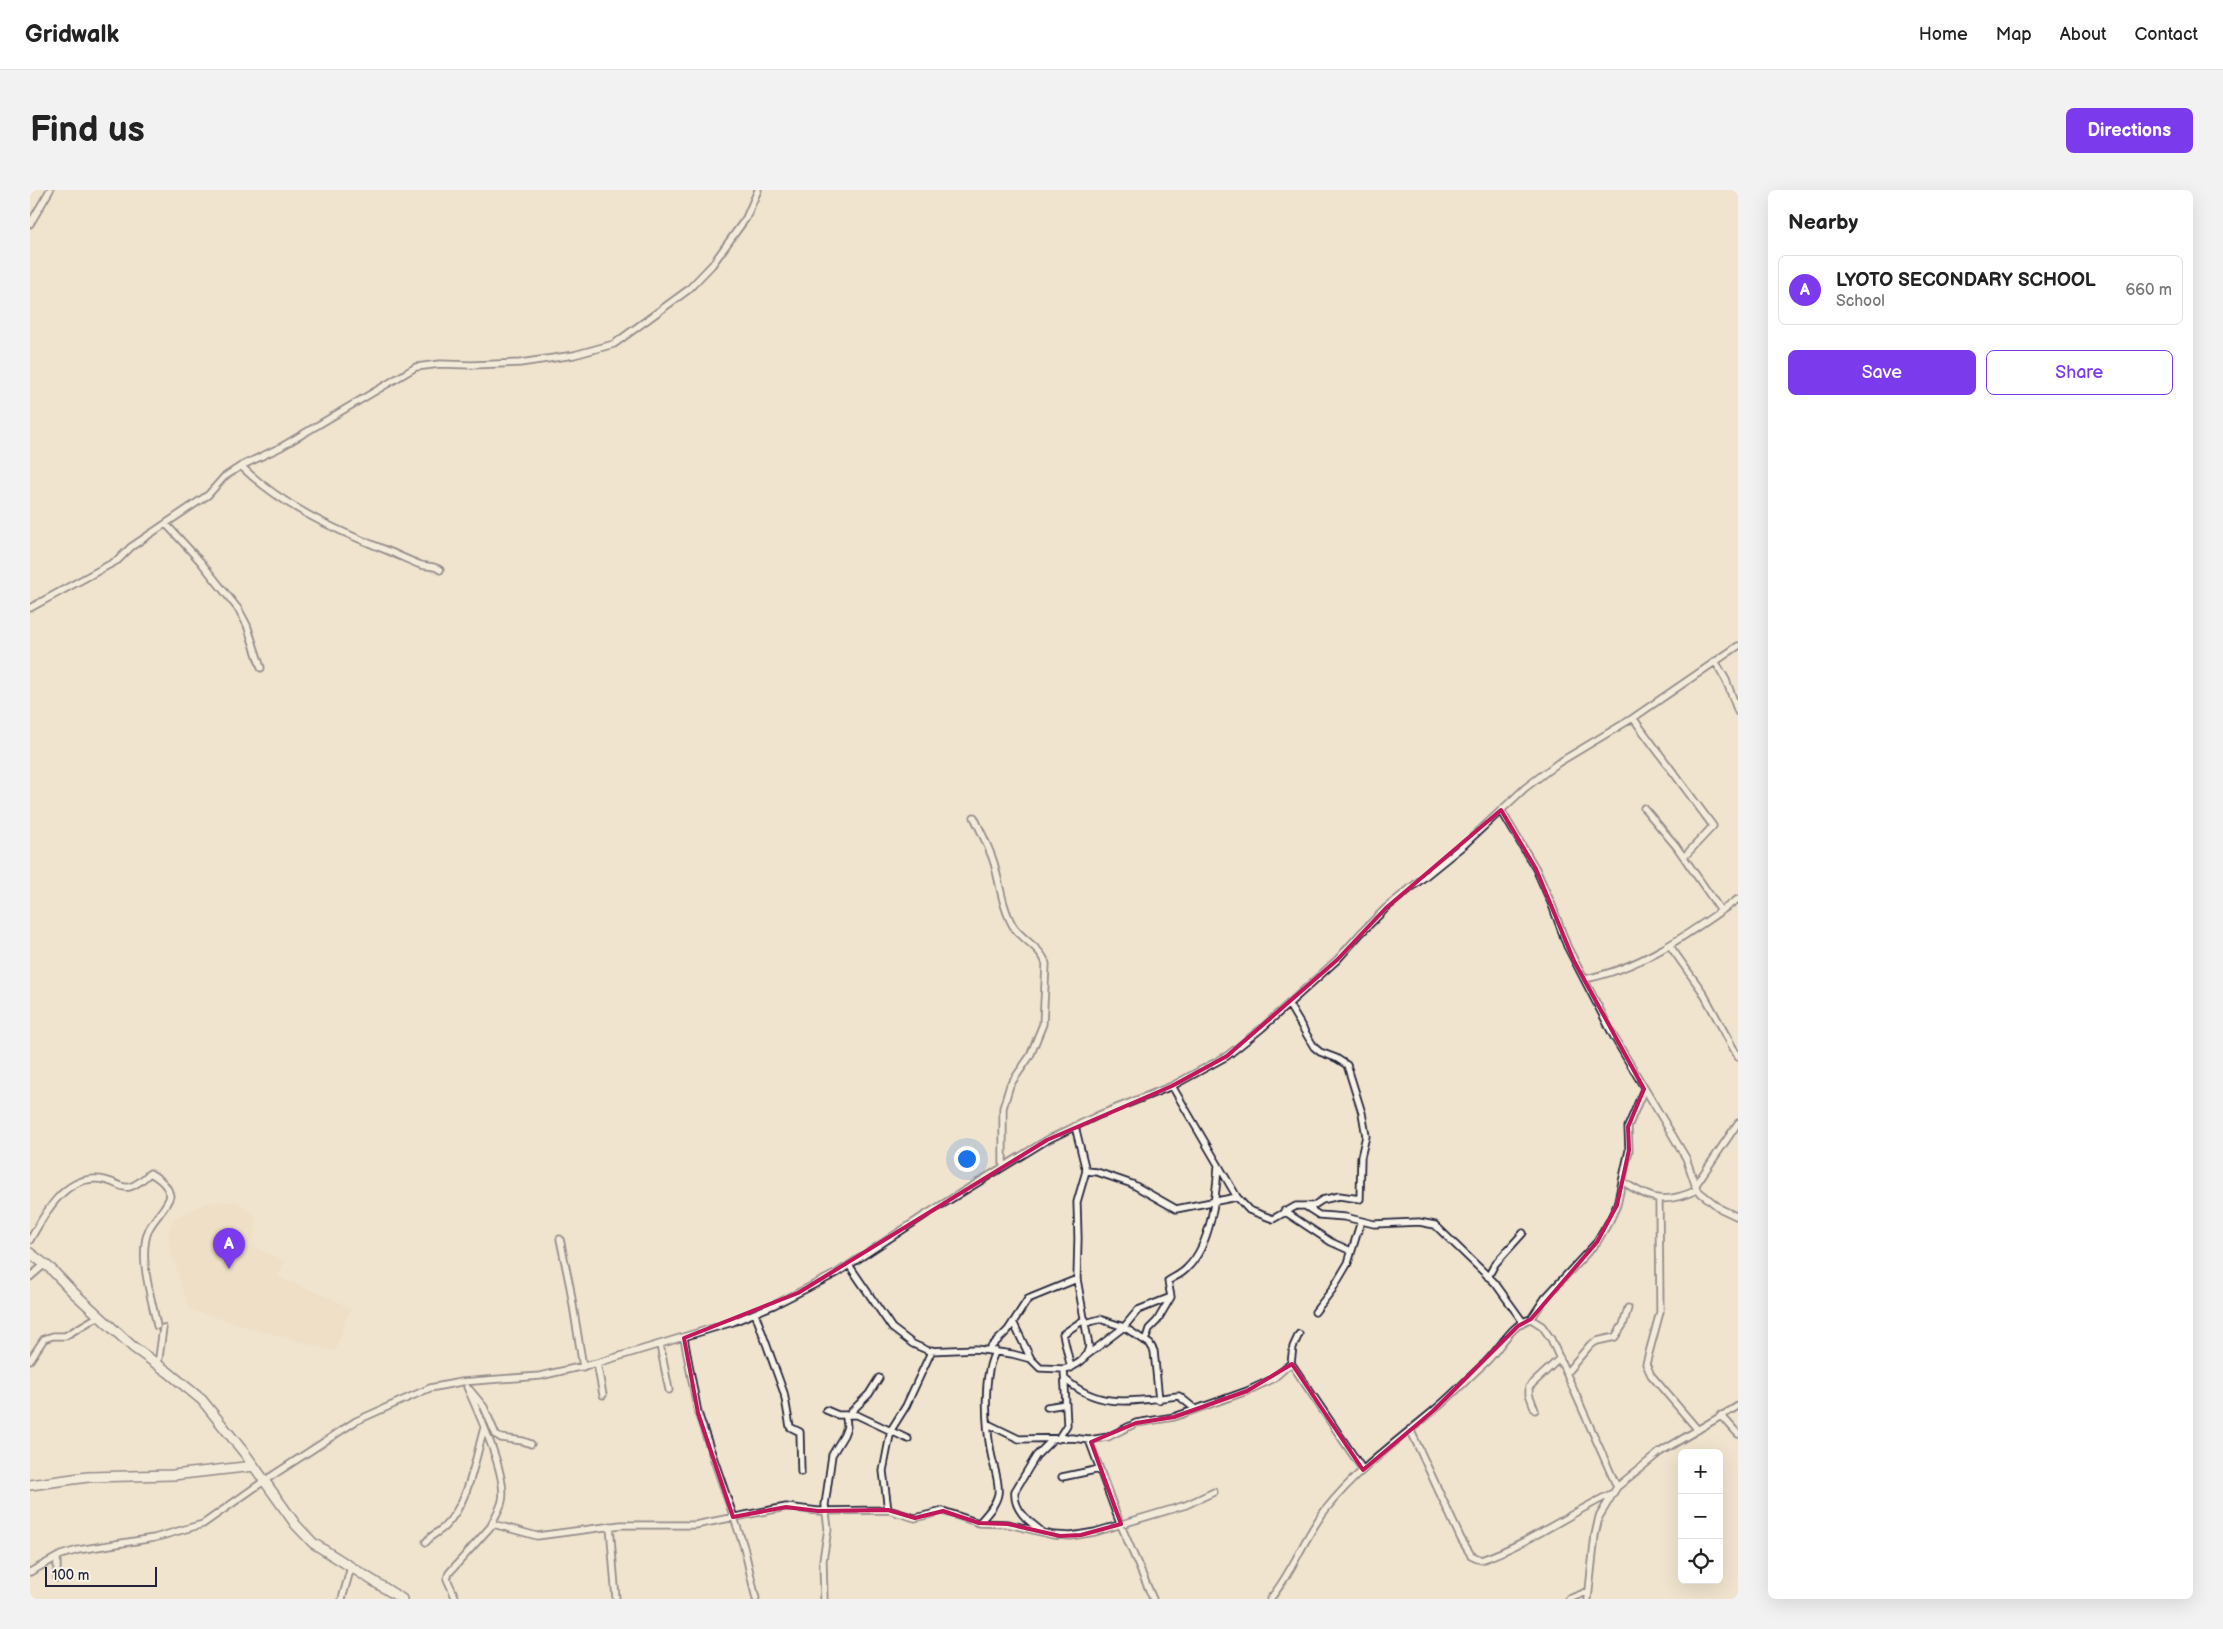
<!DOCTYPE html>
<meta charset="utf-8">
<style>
:root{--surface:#fff;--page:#f2f2f2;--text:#222;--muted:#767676;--line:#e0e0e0;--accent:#7c3aed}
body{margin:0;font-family:"Balsamiq Sans",sans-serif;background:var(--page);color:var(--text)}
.controls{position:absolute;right:15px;bottom:15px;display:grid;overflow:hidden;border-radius:8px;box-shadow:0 5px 20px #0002}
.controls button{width:45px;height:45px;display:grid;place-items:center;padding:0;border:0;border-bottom:1px solid var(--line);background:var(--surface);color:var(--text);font:25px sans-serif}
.scale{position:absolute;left:15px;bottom:12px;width:112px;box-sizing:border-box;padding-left:5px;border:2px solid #22223b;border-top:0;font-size:14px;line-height:18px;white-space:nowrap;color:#22223b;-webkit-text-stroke:4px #f7f3e8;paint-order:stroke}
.you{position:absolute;left:936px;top:968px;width:18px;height:18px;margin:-12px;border:4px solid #fff;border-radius:50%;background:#1a73e8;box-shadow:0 0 0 8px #1a73e833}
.badge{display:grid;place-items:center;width:32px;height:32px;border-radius:50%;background:var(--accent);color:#fff;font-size:16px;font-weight:700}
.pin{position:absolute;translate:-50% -41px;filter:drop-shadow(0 1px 2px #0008)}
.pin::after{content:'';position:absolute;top:26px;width:18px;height:15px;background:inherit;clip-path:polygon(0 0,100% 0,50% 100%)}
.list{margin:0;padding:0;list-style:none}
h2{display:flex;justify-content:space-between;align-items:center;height:65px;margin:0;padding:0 20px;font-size:21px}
h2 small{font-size:16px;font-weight:400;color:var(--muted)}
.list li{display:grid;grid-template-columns:32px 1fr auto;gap:15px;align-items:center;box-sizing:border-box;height:70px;margin:0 10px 10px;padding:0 10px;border:1px solid var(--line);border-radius:8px}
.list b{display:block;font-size:19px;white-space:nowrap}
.list p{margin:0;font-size:16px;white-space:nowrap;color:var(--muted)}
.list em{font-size:16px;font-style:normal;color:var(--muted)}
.actions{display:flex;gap:10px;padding:15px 20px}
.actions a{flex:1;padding:11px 0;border:1px solid var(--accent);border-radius:8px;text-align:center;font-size:18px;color:var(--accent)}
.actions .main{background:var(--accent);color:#fff}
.icon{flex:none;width:28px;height:28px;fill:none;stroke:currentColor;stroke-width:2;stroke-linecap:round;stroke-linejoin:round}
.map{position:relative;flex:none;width:1708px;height:1409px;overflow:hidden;border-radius:8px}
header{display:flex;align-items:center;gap:30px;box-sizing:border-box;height:70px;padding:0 25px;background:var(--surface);border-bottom:1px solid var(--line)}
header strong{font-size:24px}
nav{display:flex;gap:28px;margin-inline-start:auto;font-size:18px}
.intro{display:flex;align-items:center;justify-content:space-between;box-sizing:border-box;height:120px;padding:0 30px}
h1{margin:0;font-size:35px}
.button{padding:12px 22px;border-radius:8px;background:var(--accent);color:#fff;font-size:18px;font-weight:700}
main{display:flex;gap:30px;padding:0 30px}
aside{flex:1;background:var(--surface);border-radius:8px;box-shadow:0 5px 20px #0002}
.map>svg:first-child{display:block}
.built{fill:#ecd9bc}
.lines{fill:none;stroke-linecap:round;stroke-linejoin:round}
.street-casing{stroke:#22223b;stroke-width:9}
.secondary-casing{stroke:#22223b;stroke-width:12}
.street{stroke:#f7f3e8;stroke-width:5.5}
.secondary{stroke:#f7f3e8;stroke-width:9}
.marked{fill:none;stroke:#c2185b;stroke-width:4;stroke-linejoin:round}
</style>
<header>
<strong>Gridwalk</strong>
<nav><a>Home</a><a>Map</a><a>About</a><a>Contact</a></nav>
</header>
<div class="intro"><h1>Find us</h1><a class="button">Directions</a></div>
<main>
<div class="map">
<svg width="1708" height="1409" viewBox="0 0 1708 1409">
<rect width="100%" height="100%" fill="#f0e4ce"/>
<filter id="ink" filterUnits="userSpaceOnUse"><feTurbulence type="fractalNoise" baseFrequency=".02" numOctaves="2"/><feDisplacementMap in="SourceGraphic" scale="10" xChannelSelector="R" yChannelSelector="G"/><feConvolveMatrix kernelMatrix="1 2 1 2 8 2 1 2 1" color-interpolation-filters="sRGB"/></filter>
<g filter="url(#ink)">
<!-- built -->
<path class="built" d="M207,1012L226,1027L222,1053L227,1058L254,1071L248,1087L303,1109L320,1119L305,1161L224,1139L159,1119L141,1062L138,1045L144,1028L177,1013Z"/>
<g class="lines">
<defs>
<path id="street" d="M0,34L20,0
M211,276C252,316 303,339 356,360C368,365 380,371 391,375C398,377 404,375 410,380
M136,334L170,371L209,420L217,435L231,478
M0,418L88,370L101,357L178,305L194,287L211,276L251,257L386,177L410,174L441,175L490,173L544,165L584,154L658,100L682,75L716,28L728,0
M1685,471L1696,490L1708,522
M1603,528L1683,636L1654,667
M1614,618L1646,656L1691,721
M1471,620L1506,679L1522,715L1537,756L1584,847L1656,968L1667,1000L1691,1019L1708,1027
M944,627C951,642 959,657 964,673C970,694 972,717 983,736C992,750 1012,758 1016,774L1013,834L1000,866L980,895L973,918V976
M1640,756L1672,801L1708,867
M1554,789C1611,779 1661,742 1708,709
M1142,896L1207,1007L1219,1020L1243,1029L1266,1016H1283L1292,1010L1309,1006L1330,1009L1331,967L1336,946L1332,923L1317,875L1306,868L1290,862L1284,857L1259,815
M1056,981L1067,982L1102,994L1146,1019L1207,1007
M1592,991C1621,1010 1634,1015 1667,1000
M1665,996L1708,933
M1629,1010L1630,1122L1616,1174L1621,1185L1668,1240
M1275,1016L1289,1025L1315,1027L1344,1034L1389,1032L1405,1035L1465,1093L1493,1132
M1254,1021L1301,1052L1321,1061
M530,1049L540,1097L553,1177
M0,1050C14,1025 32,990 64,989C94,988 89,1012 120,983C130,989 138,995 140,1006C136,1019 125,1027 119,1039C107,1065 122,1109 127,1136
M819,1075L862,1138L883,1154L899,1161L946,1159L982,1164L1001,1169L1010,1178L1034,1179
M0,1087L15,1074
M1458,1087L1465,1074L1493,1043
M1285,1122L1302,1100L1318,1073L1331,1031
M725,1123L754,1203L760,1237L770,1242L771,1282
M1501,1129L1515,1108L1567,1052L1580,1030L1587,1015L1599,960L1598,937L1614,899
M983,1132L1001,1169
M1056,1133L1070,1129L1094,1137L1120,1154L1124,1161L1129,1210
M1269,1144L1263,1157L1261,1173L1333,1280
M654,1148L668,1223L714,1357L726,1409
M1115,1151L1119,1139L1127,1131L1141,1107L1138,1091C1144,1087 1152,1084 1157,1078C1181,1055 1186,1007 1188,976
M630,1155L639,1200
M958,1160L978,1140L998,1109L1047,1089
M1056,1166L1094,1137L1108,1120L1141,1107
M0,1170L14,1149L23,1146H35L69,1126
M567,1173L573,1205
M128,1175L133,1138
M1041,1178L1033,1144L1055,1129
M1537,1182L1560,1155L1567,1151L1585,1147L1593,1135L1598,1118
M1035,1189C1071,1221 1107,1210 1149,1206L1165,1219
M437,1197C448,1222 478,1286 472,1311C470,1320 464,1327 461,1336
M440,1200L454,1217L466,1245L471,1248L493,1251L501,1254
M1017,1217L1036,1214
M796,1220L808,1225H827L878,1249
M1505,1220L1499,1204V1197L1530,1168
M1691,1225L1708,1244
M958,1234L989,1249L1042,1248L1059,1250L1089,1331L1123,1409
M1380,1239L1431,1349L1441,1365L1451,1370C1498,1354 1538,1324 1583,1303
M1028,1249L1037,1235L1034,1179C1047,1176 1057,1170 1059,1156L1047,1089L1048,1048L1047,1012L1056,981L1045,936
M1059,1250L1078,1247L1106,1233L1144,1227L1217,1201L1243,1189L1261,1173
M1032,1287L1070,1279
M858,1320L853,1281L861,1240L876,1216L902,1160
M949,1333C956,1325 966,1315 968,1304C970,1291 963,1276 961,1263C956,1237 952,1183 966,1161
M580,1336L586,1409
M1010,1340C997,1330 983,1319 985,1301L1006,1266L1022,1250
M396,1352C402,1344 408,1343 414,1337C439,1313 445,1269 454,1238
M27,1367V1388
M0,1382L31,1365L48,1360L124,1348L173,1334L234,1291L326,1231L400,1198L431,1192L510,1186L567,1173L703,1132L744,1115L807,1083L895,1025L1017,950L1069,925L1142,896L1197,866L1232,838L1307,770L1331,743L1356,718L1435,654L1495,598L1528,573L1603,528L1708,456
M312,1409L321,1377
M426,1409L417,1389L419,1383L463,1334L507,1346L591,1335H665L756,1317L788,1321L858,1320L885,1328L913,1321L949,1333L978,1334L1023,1345L1041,1346L1065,1342L1156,1315L1184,1302
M794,1409L793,1370L798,1339L795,1315L802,1265L814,1245L817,1237L816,1227L839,1204L849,1188
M1240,1409C1263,1382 1274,1347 1296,1319C1326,1281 1366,1252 1402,1222C1421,1207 1437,1189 1455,1173C1469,1160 1482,1133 1501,1129L1512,1136L1521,1149L1587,1297
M1539,1409L1559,1401
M1558,1409L1565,1345L1569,1327L1587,1297L1630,1262L1708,1216"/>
<path id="secondary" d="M0,1063L21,1079L43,1102L103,1157L138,1182L172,1210L216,1265L266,1335L283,1353L372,1409
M0,1295L58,1287L143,1285L224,1276"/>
</defs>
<!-- street casing -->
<use href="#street" class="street-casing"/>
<!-- secondary casing -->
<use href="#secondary" class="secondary-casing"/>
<!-- street -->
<use href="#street" class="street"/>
<!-- secondary -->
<use href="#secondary" class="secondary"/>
</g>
</g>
<!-- marked area -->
<path d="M0 0H1708V1409H0ZM1471,620L1506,679L1544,771L1614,899L1598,937L1599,960L1587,1015L1567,1052L1501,1129L1488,1136L1403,1221L1333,1280L1262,1174L1217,1201L1144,1227L1106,1233L1061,1252L1091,1334L1051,1345L1030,1346L978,1334L949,1333L913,1321L885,1328L858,1320L788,1321L756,1317L703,1327L668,1223L654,1148L768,1103L1017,950L1142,896L1197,866L1307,770L1356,718Z" fill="#f0e4ce" fill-opacity=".55" fill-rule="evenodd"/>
<path class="marked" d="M1471,620L1506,679L1544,771L1614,899L1598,937L1599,960L1587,1015L1567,1052L1501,1129L1488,1136L1403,1221L1333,1280L1262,1174L1217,1201L1144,1227L1106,1233L1061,1252L1091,1334L1051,1345L1030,1346L978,1334L949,1333L913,1321L885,1328L858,1320L788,1321L756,1317L703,1327L668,1223L654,1148L768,1103L1017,950L1142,896L1197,866L1307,770L1356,718Z"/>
</svg>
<div class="controls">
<button>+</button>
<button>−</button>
<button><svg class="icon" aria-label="locate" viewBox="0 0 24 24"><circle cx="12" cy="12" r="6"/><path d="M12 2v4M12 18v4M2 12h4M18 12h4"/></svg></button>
</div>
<div class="scale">100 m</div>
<div class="you"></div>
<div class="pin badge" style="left:199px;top:1079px">A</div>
</div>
<aside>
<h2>Nearby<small></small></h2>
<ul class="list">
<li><span class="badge">A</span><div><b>LYOTO SECONDARY SCHOOL</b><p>School</p></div><em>660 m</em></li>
</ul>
<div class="actions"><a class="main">Save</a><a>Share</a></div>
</aside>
</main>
